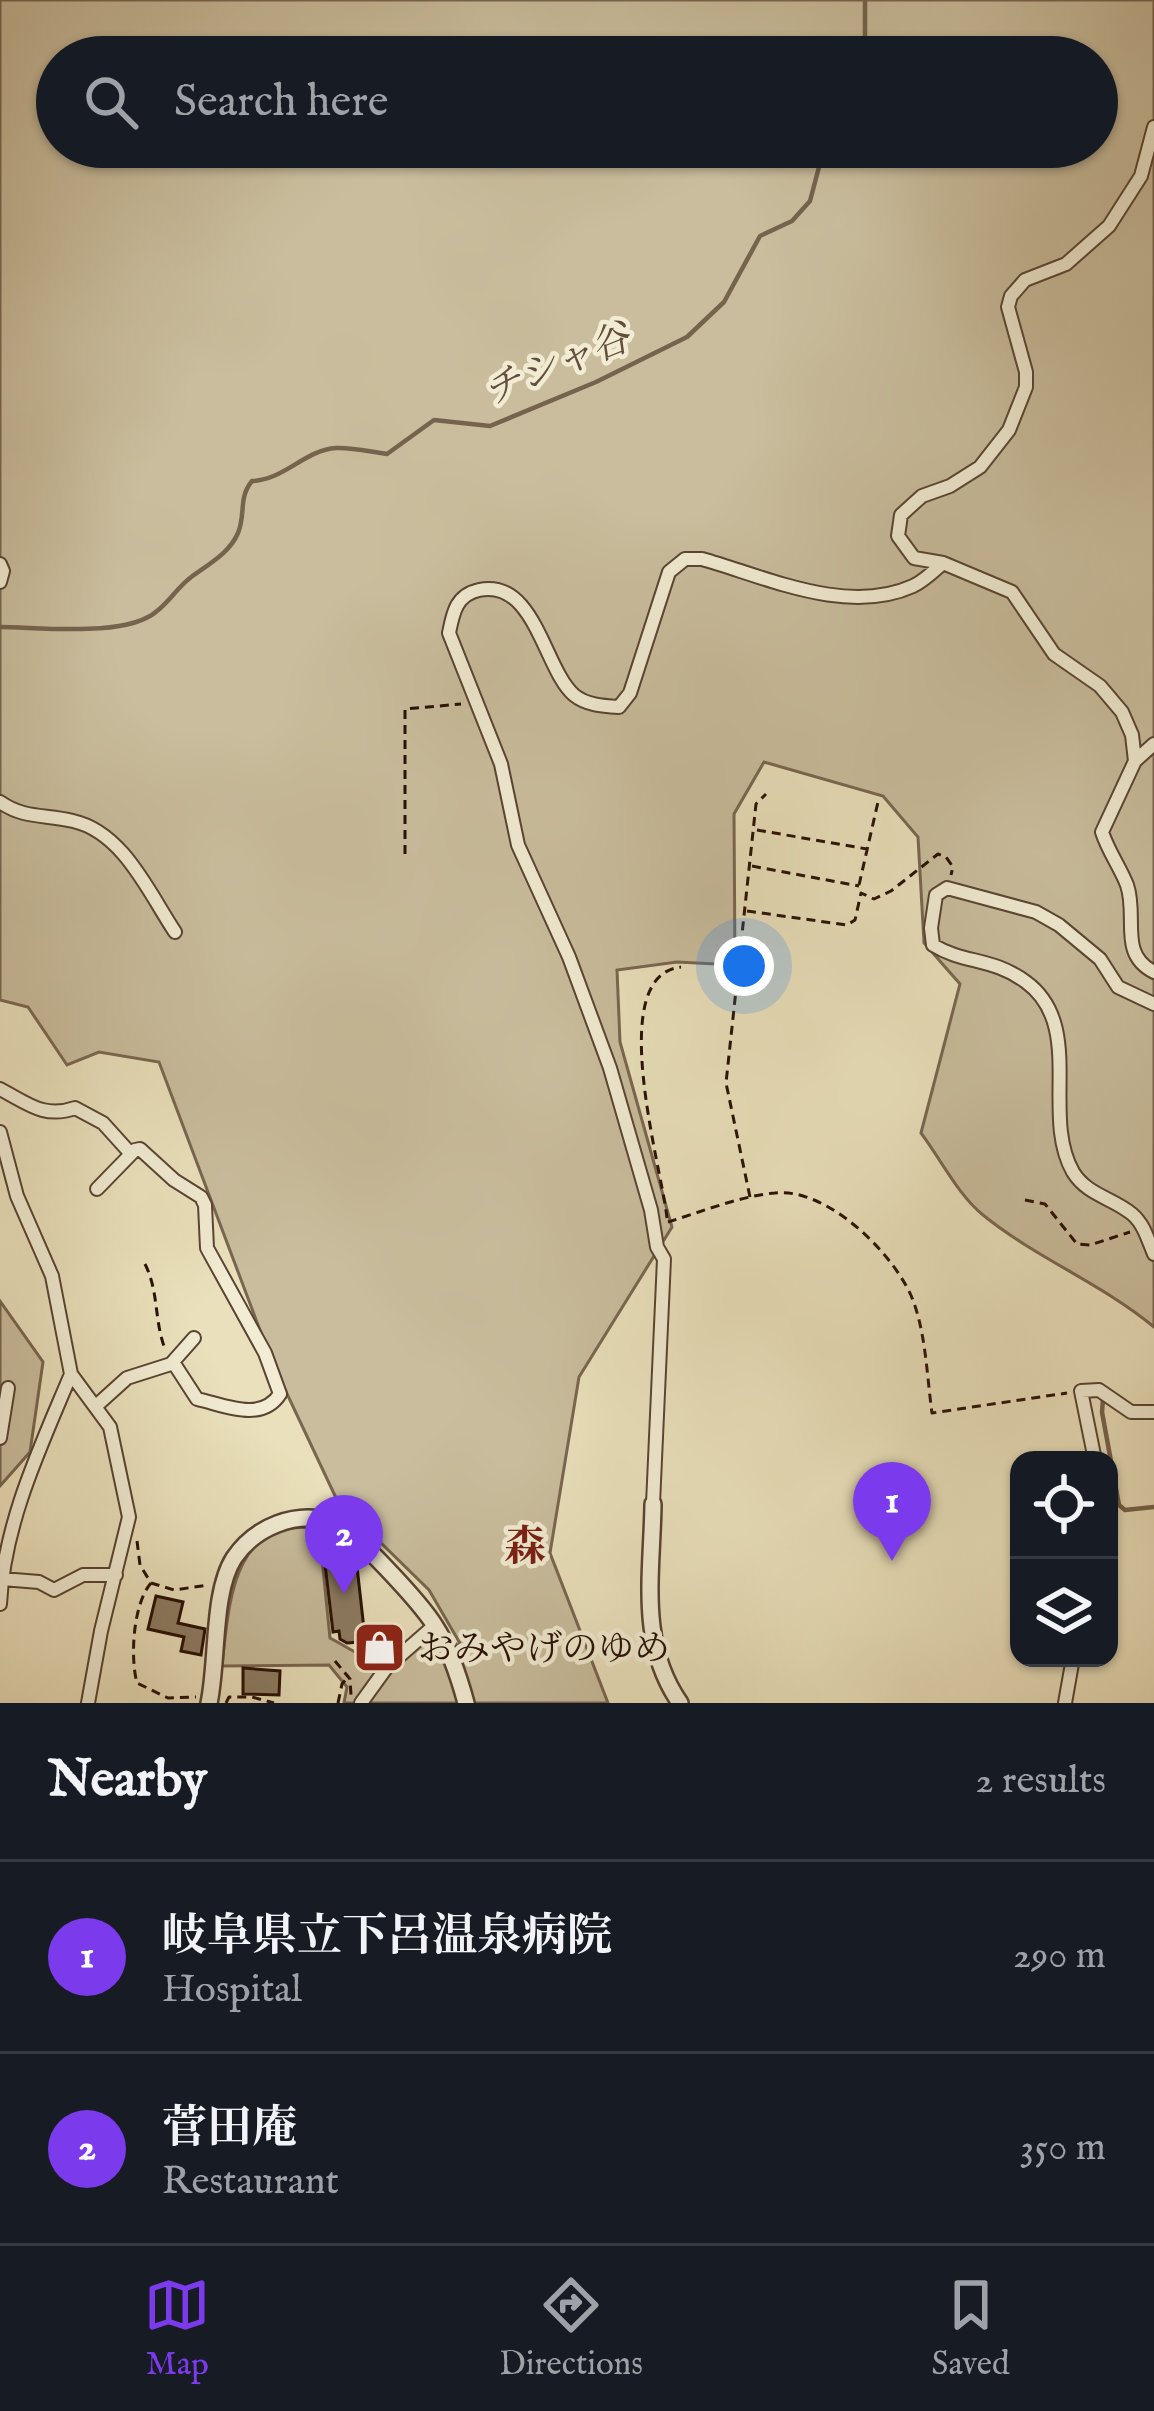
<!DOCTYPE html>
<meta charset="utf-8">
<style>
:root{--surface:#171b24;--page:#242831;--text:#f1f3f6;--muted:#9ea1a6;--line:#363941;--accent:#7c3aed}
body{margin:0;font-family:"IM FELL English","Noto Serif JP",serif;background:var(--page);color:var(--text)}
.controls{position:absolute;right:36px;bottom:36px;display:grid;overflow:hidden;border-radius:24px;box-shadow:0 3px 9px #0004}
.controls button{width:108px;height:108px;display:grid;place-items:center;padding:0;border:0;border-bottom:3px solid var(--line);background:var(--surface);color:var(--text);font:60px sans-serif}
.you{position:absolute;left:744px;top:966px;width:42px;height:42px;margin:-30px;border:9px solid #fff;border-radius:50%;background:#1a73e8;box-shadow:0 0 0 18px #1a73e833}
.badge{display:grid;place-items:center;width:78px;height:78px;border-radius:50%;background:var(--accent);color:#fff;font-size:39px;font-weight:700}
.pin{position:absolute;translate:-50% -99px;filter:drop-shadow(0 3px 6px #0008)}
.pin::after{content:'';position:absolute;top:63px;width:42px;height:36px;background:inherit;clip-path:polygon(0 0,100% 0,50% 100%)}
.list{margin:0;padding:0;list-style:none}
h2{display:flex;justify-content:space-between;align-items:center;height:156px;margin:0;padding:0 48px;font-size:51px}
h2 small{font-size:39px;font-weight:400;color:var(--muted)}
.list li{display:grid;grid-template-columns:78px 1fr auto;gap:36px;align-items:center;box-sizing:border-box;height:192px;padding:0 48px;border-top:3px solid var(--line)}
.list b{display:block;font-size:45px;white-space:nowrap}
.list p{margin:0;font-size:39px;white-space:nowrap;color:var(--muted)}
.list em{font-size:39px;font-style:normal;color:var(--muted)}
.icon{flex:none;width:66px;height:66px;fill:none;stroke:currentColor;stroke-width:2;stroke-linecap:round;stroke-linejoin:round}
.map{position:relative;flex:none;width:1154px;height:1703px;overflow:hidden}
.search{position:absolute;background:var(--surface);box-shadow:0 3px 9px #0004;left:36px;right:36px;top:36px;height:132px;display:flex;align-items:center;gap:30px;box-sizing:border-box;padding:0 42px;border-radius:66px;color:var(--muted);font-size:45px}
.sheet{height:540px;background:var(--surface)}
nav{display:flex;justify-content:space-around;align-items:center;box-sizing:border-box;height:168px;border-top:3px solid var(--line);background:var(--surface);font-size:33px;color:var(--muted)}
nav a{display:grid;justify-items:center;gap:6px}
nav .on{color:var(--accent)}
.map>svg:first-child{display:block}
.green{fill:#c9bd9d;stroke:#796651;stroke-width:3;fill-rule:evenodd}
.lines{fill:none;stroke-linecap:round;stroke-linejoin:round}
.stream{stroke:#75634e;stroke-width:4.5}
.building{fill:#8d7d64;stroke:#291005;stroke-width:3}
.minor-casing{stroke:#594433;stroke-width:16}
.tertiary-casing{stroke:#594433;stroke-width:20}
.path{stroke:#291005;stroke-width:3;stroke-dasharray:9 6;stroke-linecap:butt}
.minor{stroke:#f1ecd3;stroke-width:12}
.tertiary{stroke:#f1ecd3;stroke-width:15}
.labels{text-anchor:middle;stroke-width:9;stroke-linejoin:round;paint-order:stroke}
.poi-label{font-size:36px;fill:#291005;stroke:#f1ecd3;text-anchor:start}
.water-label{font-size:39px;font-style:italic;fill:#624e3b;stroke:#f1ecd3}
.quarter-label{font-size:42px;font-weight:bold;fill:#7a1f14;stroke:#f1ecd3}
</style>
<div class="map">
<svg width="1154" height="1703" viewBox="0 0 1154 1703">
<rect width="100%" height="100%" fill="#eae1bc"/>
<filter id="stains"><feTurbulence type="fractalNoise" baseFrequency=".00167" numOctaves="4"/><feColorMatrix values="0 0 0 0 .2 0 0 0 0 .09 0 0 0 0 .02 0 0 0 .5 -.17"/></filter>
<radialGradient id="worn" r=".72"><stop offset=".6" stop-color="#630" stop-opacity="0"/><stop offset="1" stop-color="#630" stop-opacity=".3"/></radialGradient>
<!-- green -->
<path class="green" d="M0,0H1154V1327C1101,1283 1036,1258 983,1215C958,1195 940,1158 921,1133L960,984L924,943L918,837L883,796L764,762L734,814L735,965L677,962L617,970L620,1042L672,1227L579,1377L550,1553L608,1703H344L347,1687L329,1665L222,1666C229,1605 231,1515 319,1529L330,1638C380,1665 379,1675 428,1638L461,1645L429,1590L337,1500L272,1362L159,1062L99,1052L67,1065L28,1007L0,1000ZM57,57H1097V147H57Z
M0,1301L43,1362L30,1452L0,1486Z"/>
<g class="lines">
<!-- stream -->
<path class="stream" d="M848,57L865,41V0
M0,627C39,627 127,638 157,611C170,601 177,588 190,578C207,565 229,554 238,533C246,514 238,498 252,481C284,480 305,450 336,448C352,447 371,452 387,454L434,420L490,426L596,382L687,337L724,302L760,236L792,221L810,201L819,167L838,147
M1103,1399L1102,1412L1119,1505L1125,1510L1154,1507"/>
</g>
<!-- building -->
<path class="building" d="M335,1538L336,1544H344L345,1553H351L356,1558L364,1629L394,1639H388L379,1660L370,1657L375,1641L347,1643L340,1639L339,1631L333,1632L322,1539Z
M156,1596L183,1602L178,1623L205,1629L201,1655L181,1651L184,1637L148,1629Z
M243,1668L280,1671L279,1695L243,1694Z"/>
<g class="lines">
<defs>
<path id="minor" d="M0,564L3,571L0,582
M1154,744L1135,761L1102,832C1108,851 1120,867 1127,885C1138,917 1118,954 1154,972
M1135,761L1132,735L1122,712L1100,686L1054,654L1012,592L943,563L914,558L898,536L901,515L922,496L950,486L980,467L1009,430L1026,387V372L1008,307L1011,296L1025,280L1066,264L1109,226L1141,176L1154,127
M0,802C24,819 45,814 73,821C123,832 149,893 175,932
M1154,1004L1118,987L1100,959L1059,925L1036,912L947,888L936,895L931,928L933,945C964,964 992,957 1026,982C1086,1026 1040,1114 1073,1172C1087,1195 1113,1198 1132,1214C1144,1224 1148,1240 1154,1254
M0,1089C27,1103 44,1119 75,1108L103,1123L131,1154
M0,1132L17,1196L52,1276L71,1374L110,1427L129,1517L101,1631L88,1703
M97,1189L135,1150L140,1149L174,1180L201,1197L205,1205L207,1248L265,1353L280,1394C261,1423 224,1405 197,1399L173,1362
M96,1406L127,1378L171,1364L194,1338
M0,1438L8,1388
M1095,1460L1081,1391L1099,1390L1131,1412H1154
M653,1504L664,1259L657,1247L651,1210L610,1068L569,957L518,845L501,764L449,633C453,613 456,595 479,590C535,578 544,669 574,695C586,705 603,706 619,707L630,693L669,572L685,559H702C766,577 847,616 913,586C924,581 934,571 943,563
M1109,1525V1570
M2,1579L39,1582L54,1590L83,1575H116
M0,1604C4,1523 40,1448 71,1374
M361,1703L387,1667L435,1625
M1065,1703L1073,1658"/>
<path id="tertiary" d="M653,1504C652,1574 638,1643 680,1703
M209,1703C218,1662 212,1592 234,1558C255,1527 296,1510 332,1522C353,1528 422,1605 435,1626C450,1649 459,1677 466,1703"/>
</defs>
<!-- minor casing -->
<use href="#minor" class="minor-casing"/>
<!-- tertiary casing -->
<use href="#tertiary" class="tertiary-casing"/>
<!-- path -->
<path class="path" d="M757,830L867,849
M405,854V709L461,704
M752,866L859,886
M859,885L878,802
M747,911L847,925L855,920L861,893L874,899L891,891L938,854L946,857L953,867L951,875
M750,1197L726,1083L756,804L766,794
M1025,1200L1045,1204L1077,1244L1090,1245L1130,1232
M667,1218C662,1168 604,975 681,967
M668,1222C701,1212 740,1196 775,1193C828,1187 898,1257 914,1303C926,1337 927,1377 932,1413L1067,1393
M145,1264C159,1292 154,1320 165,1349
M137,1541L140,1565L151,1583L174,1590L208,1585
M151,1583C133,1604 130,1657 137,1683L168,1698L196,1697
M335,1661L350,1679L351,1695
M226,1703L229,1697H252L274,1703
M338,1703L342,1684L348,1677"/>
<!-- minor -->
<use href="#minor" class="minor"/>
<!-- tertiary -->
<use href="#tertiary" class="tertiary"/>
</g>
<!-- icons -->
<defs>
<symbol id="shop-square" viewBox="-11 -11 22 22"><rect x="-9" y="-9" width="18" height="18" rx="4" fill="#8f2418" stroke="#f1ecd3"/><path d="M-5-2.5h2.3a2.7 3.5 0 0 1 5.4 0H5L5.5 6h-11ZM-1.5-2.5h3a1.5 2.3 0 0 0-3 0Z" fill="#fff"/></symbol>
</defs>
<g fill-rule="evenodd">
<use href="#shop-square" x="350" y="1618" width="59" height="59"/>
</g>
<g class="labels">
<!-- poi labels -->
<g class="poi-label">
<text x="418" y="1660">おみやげのゆめ</text>
</g>
<!-- water labels -->
<g class="water-label">
<text transform="translate(556 363) rotate(-22)" y="14">チシャ谷</text>
</g>
<!-- quarter labels -->
<g class="quarter-label">
<text x="525" y="1560">森</text>
</g>
</g>
<rect width="100%" height="100%" filter="url(#stains)"/>
<rect width="100%" height="100%" fill="url(#worn)"/>
</svg>
<div class="controls">
<button><svg class="icon" aria-label="locate" viewBox="0 0 24 24"><circle cx="12" cy="12" r="6"/><path d="M12 2v4M12 18v4M2 12h4M18 12h4"/></svg></button>
<button><svg class="icon" aria-label="layers" viewBox="0 0 24 24"><path d="M12 4l9 5-9 5-9-5zM3 14l9 5 9-5"/></svg></button>
</div>
<div class="you"></div>
<div class="pin badge" style="left:892px;top:1561px">1</div>
<div class="pin badge" style="left:344px;top:1594px">2</div>
<div class="search"><svg class="icon" aria-label="search" viewBox="0 0 24 24"><circle cx="10" cy="10" r="6"/><path d="M15 15l6 6"/></svg>Search here</div>
</div>
<section class="sheet">
<h2>Nearby<small>2 results</small></h2>
<ul class="list">
<li><span class="badge">1</span><div><b>岐阜県立下呂温泉病院</b><p>Hospital</p></div><em>290 m</em></li>
<li><span class="badge">2</span><div><b>菅田庵</b><p>Restaurant</p></div><em>350 m</em></li>
</ul>
</section>
<nav>
<a class="on"><svg class="icon" aria-label="map" viewBox="0 0 24 24"><path d="M3 6l6-2 6 2 6-2v14l-6 2-6-2-6 2zM9 4v14M15 6v14"/></svg>Map</a>
<a><svg class="icon" aria-label="directions" viewBox="0 0 24 24"><path d="M12 3l9 9-9 9-9-9zM9 14v-3h6M13 9l2 2-2 2"/></svg>Directions</a>
<a><svg class="icon" aria-label="saved" viewBox="0 0 24 24"><path d="M7 4h10v16l-5-4-5 4z"/></svg>Saved</a>
</nav>
